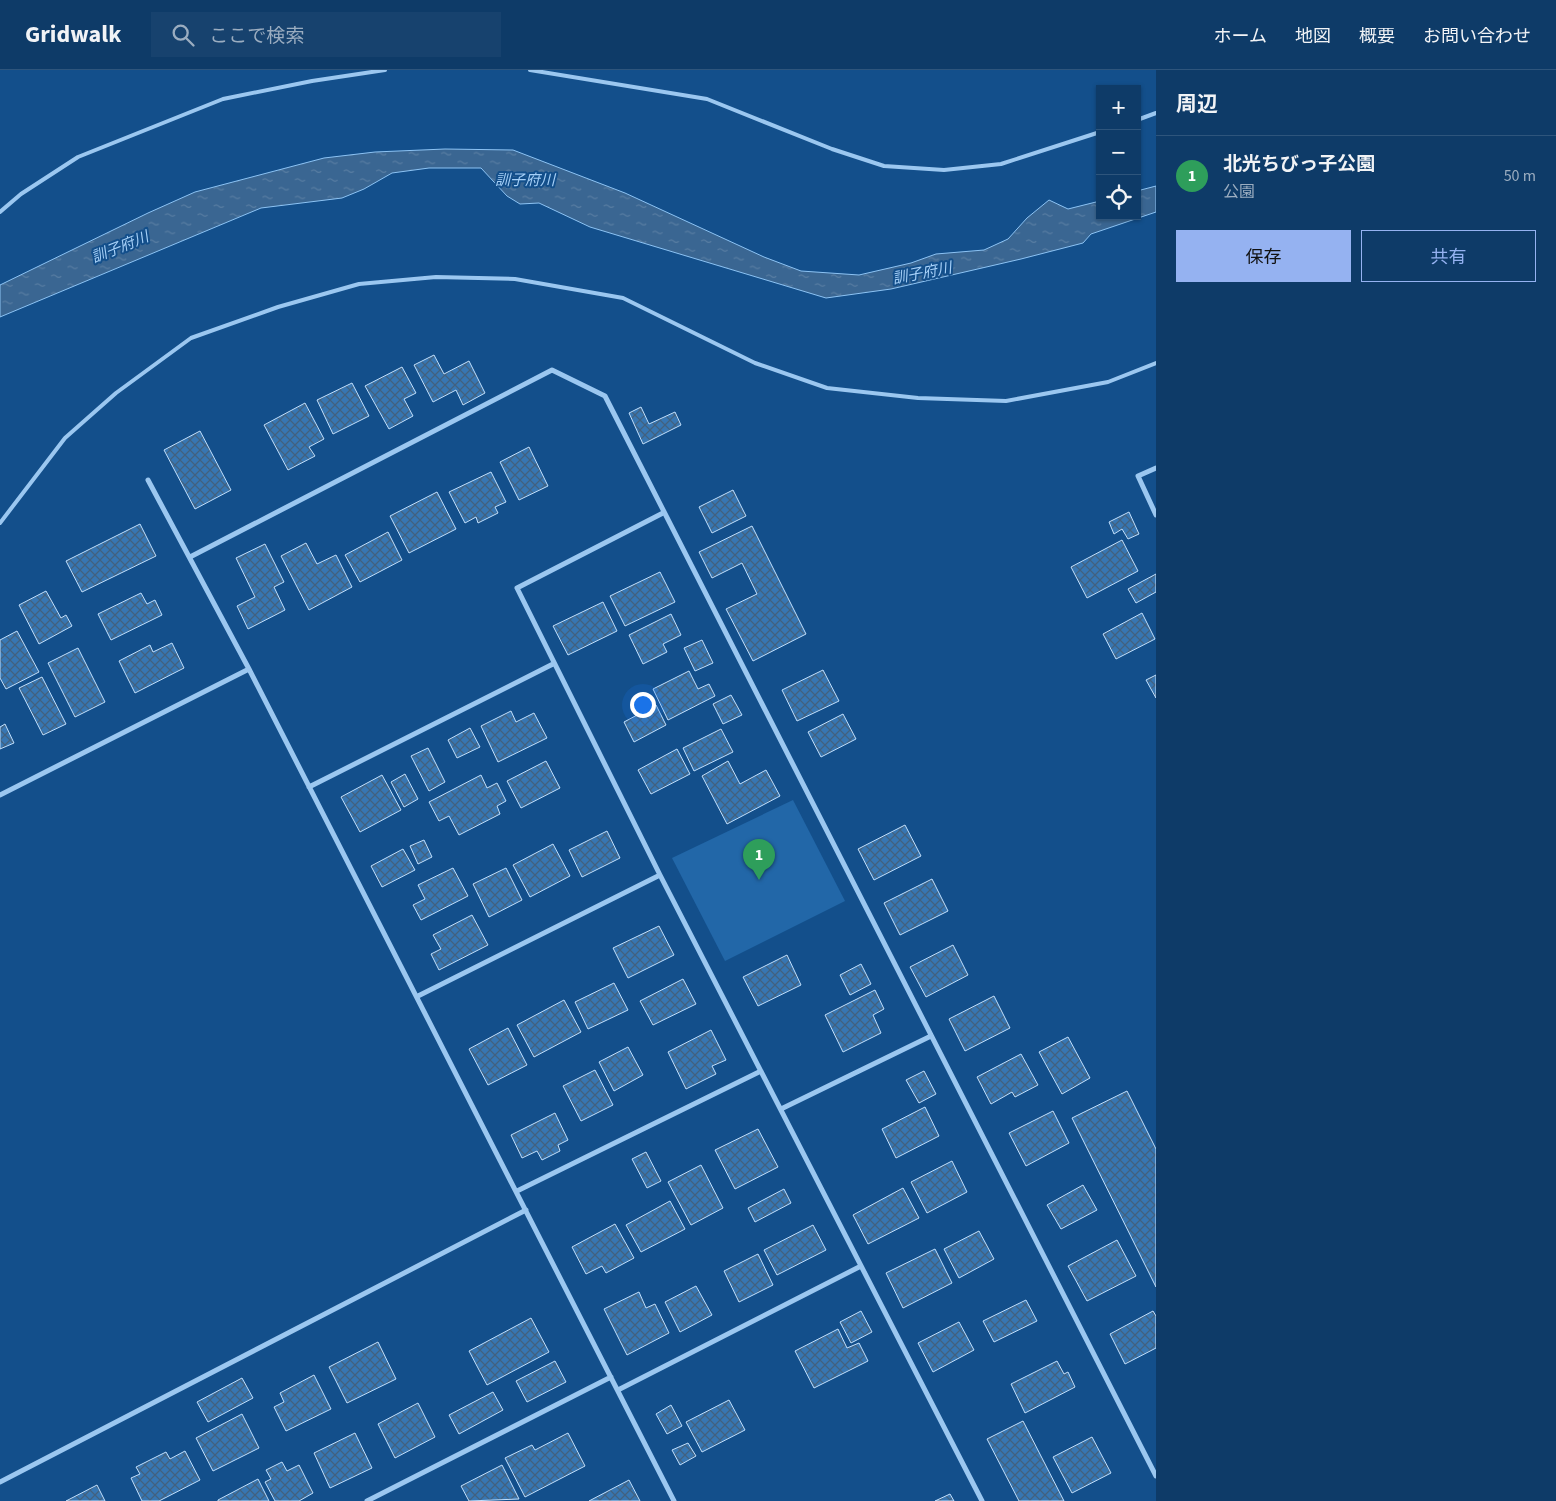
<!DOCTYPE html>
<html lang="ja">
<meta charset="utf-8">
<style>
:root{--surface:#0e3b68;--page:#17426e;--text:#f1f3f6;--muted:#9badc0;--line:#2e557c;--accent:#95b2f1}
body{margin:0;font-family:"Source Sans 3","Noto Sans JP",sans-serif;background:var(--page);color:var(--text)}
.controls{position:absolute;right:15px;top:15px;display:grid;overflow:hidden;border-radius:0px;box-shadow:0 1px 4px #0004}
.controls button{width:45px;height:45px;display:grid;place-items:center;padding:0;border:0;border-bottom:1px solid var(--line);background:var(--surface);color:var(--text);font:25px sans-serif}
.you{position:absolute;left:642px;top:634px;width:18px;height:18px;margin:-12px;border:4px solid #fff;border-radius:50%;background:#1a73e8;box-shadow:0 0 0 8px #1a73e833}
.badge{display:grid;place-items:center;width:32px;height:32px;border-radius:50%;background:var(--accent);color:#fff;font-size:16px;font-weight:700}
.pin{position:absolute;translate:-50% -41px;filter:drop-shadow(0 1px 2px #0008)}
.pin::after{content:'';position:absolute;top:26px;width:18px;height:15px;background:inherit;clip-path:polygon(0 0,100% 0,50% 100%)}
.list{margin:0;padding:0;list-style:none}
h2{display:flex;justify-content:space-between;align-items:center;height:65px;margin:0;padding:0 20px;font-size:21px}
h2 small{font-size:16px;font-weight:400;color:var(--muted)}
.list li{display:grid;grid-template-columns:32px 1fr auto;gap:15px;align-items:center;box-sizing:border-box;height:80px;padding:0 20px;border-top:1px solid var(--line)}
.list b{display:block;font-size:19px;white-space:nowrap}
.list p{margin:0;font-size:16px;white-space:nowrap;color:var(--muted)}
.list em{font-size:16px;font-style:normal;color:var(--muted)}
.actions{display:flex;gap:10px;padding:15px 20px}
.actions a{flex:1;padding:11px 0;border:1px solid var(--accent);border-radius:0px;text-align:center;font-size:18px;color:var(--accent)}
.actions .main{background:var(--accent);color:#111}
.icon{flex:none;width:28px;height:28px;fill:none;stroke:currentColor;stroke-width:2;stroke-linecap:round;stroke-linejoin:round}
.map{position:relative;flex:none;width:1156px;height:1431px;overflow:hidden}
header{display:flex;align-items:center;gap:30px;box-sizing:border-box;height:70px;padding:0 25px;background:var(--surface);border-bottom:1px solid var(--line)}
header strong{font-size:24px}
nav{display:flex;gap:28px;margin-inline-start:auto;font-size:18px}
.search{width:350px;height:45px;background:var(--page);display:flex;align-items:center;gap:12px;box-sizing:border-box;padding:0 18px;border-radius:0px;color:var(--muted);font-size:19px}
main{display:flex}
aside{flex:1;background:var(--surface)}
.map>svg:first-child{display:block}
.green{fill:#2267a8}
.water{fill:url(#water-ripples);stroke:#8cc3f4}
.building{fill:url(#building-cross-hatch);stroke:#c1dffc}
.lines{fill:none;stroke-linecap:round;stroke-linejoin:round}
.service{stroke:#9bc7f0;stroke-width:4}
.minor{stroke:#9bc7f0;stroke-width:5}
.labels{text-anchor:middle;stroke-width:4;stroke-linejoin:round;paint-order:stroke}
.water-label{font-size:15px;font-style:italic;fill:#a6d0f8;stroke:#134f8b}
</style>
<header>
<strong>Gridwalk</strong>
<div class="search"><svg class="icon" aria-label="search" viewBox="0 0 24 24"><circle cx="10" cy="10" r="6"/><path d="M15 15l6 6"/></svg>ここで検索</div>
<nav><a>ホーム</a><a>地図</a><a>概要</a><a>お問い合わせ</a></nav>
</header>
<main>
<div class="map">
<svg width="1156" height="1431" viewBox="0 0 1156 1431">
<defs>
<pattern id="water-ripples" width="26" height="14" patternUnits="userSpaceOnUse" patternTransform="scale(1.25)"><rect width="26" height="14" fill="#3a6692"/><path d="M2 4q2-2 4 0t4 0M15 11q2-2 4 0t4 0" fill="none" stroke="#587da2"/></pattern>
<pattern id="building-cross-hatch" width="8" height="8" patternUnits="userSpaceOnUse" patternTransform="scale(1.25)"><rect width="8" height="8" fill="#3776b2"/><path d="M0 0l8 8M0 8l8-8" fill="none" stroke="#42617f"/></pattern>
</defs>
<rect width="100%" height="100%" fill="#134f8b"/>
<!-- green -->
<path class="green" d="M793,730L845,831L725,891L672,788Z"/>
<!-- water -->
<path class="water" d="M445,79L513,80L625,123L764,187L801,201L859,205L911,193L936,184L984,180L1008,169L1027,148L1049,130L1068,139L1100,131V146H1137V121L1156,116V142L1091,164L1083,173L1021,189L891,219L826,228L590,157L539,133L520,134L507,126L481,98H429L392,103L364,119L342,128L261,138L0,247V215L148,143L195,122L324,88L375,82Z"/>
<!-- building -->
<path class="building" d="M434,285L444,304L469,291L485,323L463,335L456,320L433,332L414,295Z
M402,297L416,323L404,329L413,346L389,359L365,316Z
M352,313L369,346L333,364L317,330Z
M305,333L324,369L309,377L315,386L288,400L264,355Z
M641,337L649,354L675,342L681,355L643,374L629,343Z
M200,361L231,420L195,439L164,380Z
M529,377L548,416L519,430L500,392Z
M491,402L506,432L495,437L498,443L478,453L476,447L465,453L449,422Z
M733,420L746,446L712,463L699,437Z
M437,422L456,459L409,483L390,446Z
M1129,442L1139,464L1128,469L1122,459L1114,464L1109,452Z
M140,454L156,486L82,522L66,491Z
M752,456L806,564L753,591L726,539L757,524L742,493L712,508L699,482Z
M388,462L402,490L360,512L345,485Z
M1122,470L1138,501L1087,528L1071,497Z
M306,473L317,494L336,485L352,517L309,540L281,486Z
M265,474L284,512L274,517L285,540L248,559L237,536L255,527L236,488Z
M660,502L675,532L625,556L610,526Z
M1156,504V522L1136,533L1128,519Z
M46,521L61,548L66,545L72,556L39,574L19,535Z
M141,523L147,534L155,530L162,545L111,570L98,544Z
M603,532L617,561L568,585L553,556Z
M1142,543L1155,569L1116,589L1103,564Z
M671,544L681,565L663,574L667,582L643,594L629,565Z
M17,561L39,602L6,619L0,608V570Z
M702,570L713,593L695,601L684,578Z
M172,573L184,598L135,623L119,591L150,575L153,582Z
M78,578L105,632L75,647L48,593Z
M823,600L839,631L797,651L782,620Z
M689,601L698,619L709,614L715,626L668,650L653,619Z
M1156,605V628L1146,610Z
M42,607L66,654L43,665L19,618Z
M731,625L742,645L723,654L713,634Z
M656,635L666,655L634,672L624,652Z
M511,641L516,652L534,643L547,668L498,692L481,656Z
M843,644L856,669L821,687L808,662Z
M5,654L14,673L0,679V657Z
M470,658L480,677L457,688L448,670Z
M721,659L733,682L694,701L683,678Z
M428,678L445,712L429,721L411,686Z
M677,679L690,704L651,724L638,700Z
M546,691L560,718L521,738L507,711Z
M728,691L740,714L766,700L780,726L727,754L702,706Z
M405,704L418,729L404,737L391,712Z
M382,705L401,740L360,762L341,727Z
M481,705L487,718L497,713L506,731L497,736L500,744L459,765L449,746L439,751L429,732Z
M905,755L921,786L874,810L858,779Z
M607,761L620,788L582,807L569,780Z
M424,770L432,787L418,794L410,776Z
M553,774L570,806L530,827L513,795Z
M403,779L415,800L382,817L371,796Z
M453,798L468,826L421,850L413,835L425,829L418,815Z
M506,798L522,830L489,847L473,814Z
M932,809L948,841L900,865L884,833Z
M472,845L488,875L439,900L431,884L441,879L433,865Z
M659,856L674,885L628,908L613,878Z
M953,875L968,905L926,927L910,897Z
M787,885L801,915L758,936L743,907Z
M861,894L871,914L850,925L840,905Z
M683,909L696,934L653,955L640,931Z
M614,913L628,940L588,959L575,932Z
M875,920L884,939L873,945L881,963L843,982L825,945Z
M994,926L1010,958L965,981L949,949Z
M564,930L581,962L534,987L517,955Z
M508,958L527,995L488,1015L469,979Z
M711,960L726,990L712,996L716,1004L686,1019L668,982Z
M1068,967L1090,1008L1062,1024L1039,982Z
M628,977L643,1005L614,1021L599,992Z
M1021,984L1038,1015L1015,1027L1012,1022L991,1034L977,1007Z
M595,1000L613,1035L581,1051L563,1016Z
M924,1001L936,1024L919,1033L906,1010Z
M1127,1021L1156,1079V1217L1072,1048Z
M925,1037L939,1066L896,1088L882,1059Z
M1053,1041L1069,1073L1026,1096L1009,1063Z
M555,1043L568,1070L558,1075L560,1081L542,1090L537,1081L522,1088L511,1065Z
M758,1059L778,1097L735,1119L715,1080Z
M646,1082L661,1111L647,1118L632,1089Z
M952,1091L967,1122L927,1143L911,1112Z
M701,1095L723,1138L691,1155L668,1112Z
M1083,1115L1097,1140L1061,1159L1047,1135Z
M903,1118L919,1148L868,1174L853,1145Z
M784,1119L791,1133L755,1152L748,1138Z
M670,1131L685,1159L641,1182L626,1155Z
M615,1154L634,1188L606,1203L602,1196L586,1204L572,1177Z
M813,1155L826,1180L777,1205L764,1180Z
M979,1161L994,1189L959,1208L944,1179Z
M1117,1170L1136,1206L1087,1231L1068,1196Z
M935,1179L952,1213L903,1238L886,1203Z
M758,1184L773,1215L739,1232L724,1201Z
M696,1216L712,1245L680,1262L665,1232Z
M639,1222L646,1238L655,1234L669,1263L627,1285L604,1239Z
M1026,1230L1037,1251L994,1272L983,1251Z
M861,1241L872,1262L851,1273L840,1252Z
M1153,1241L1156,1246V1278L1125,1294L1110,1264Z
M531,1248L549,1282L487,1315L469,1281Z
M959,1252L974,1280L933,1302L918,1273Z
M838,1259L847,1278L859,1273L868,1291L814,1318L795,1281Z
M378,1272L396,1309L347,1333L329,1297Z
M555,1291L566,1312L527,1332L516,1311Z
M1057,1291L1064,1304L1068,1302L1075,1317L1025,1343L1011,1314Z
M314,1305L331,1339L286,1361L274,1337L284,1332L280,1323Z
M242,1308L253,1328L208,1352L197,1332Z
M493,1322L503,1340L459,1364L449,1345Z
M729,1330L745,1360L702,1382L686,1352Z
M418,1333L435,1367L395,1388L378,1354Z
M671,1335L682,1356L667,1364L656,1344Z
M242,1344L259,1378L213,1401L196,1368Z
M1023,1351L1064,1431H1019L987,1369Z
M355,1363L372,1398L330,1418L314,1383Z
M568,1363L585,1396L525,1427L505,1388L532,1375L535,1380Z
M1092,1367L1111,1403L1072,1423L1053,1387Z
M688,1373L696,1386L680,1395L672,1380Z
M185,1381L200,1410L159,1431H142L131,1408L140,1404L136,1397L166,1382L170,1389Z
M282,1392L287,1401L299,1395L313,1423L299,1431H275L265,1412L271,1409L266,1400Z
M502,1395L519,1429L469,1431L461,1416Z
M258,1409L269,1431H218V1430Z
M629,1410L640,1431H589Z
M97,1415L105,1431H66Z
M950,1424L954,1431H935Z"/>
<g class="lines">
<!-- service -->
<path class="service" d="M530,0L707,29L832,79L884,96L944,100L1001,94L1100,62
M1137,50L1156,43
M0,142L21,124L78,87L223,29L312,11L385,0
M0,453L65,368L116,323L191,268L278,237L359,214L436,207L515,209L623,228L755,293L827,318L918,328L1006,331L1108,312L1156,293"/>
<!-- minor -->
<path class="minor" d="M1156,398L1138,406L1156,445
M148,410L249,599L674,1431
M663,443L517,518L660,805L982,1431
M190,487L552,300L605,326L1156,1406
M309,717L553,594
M0,725L249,599
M418,926L660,805
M781,1039L931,966
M517,1121L761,1001
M618,1320L861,1196
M0,1412L526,1140
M367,1431L611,1307"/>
</g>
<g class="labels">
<!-- water labels -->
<g class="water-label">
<text x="525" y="115">訓子府川</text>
<text transform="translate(120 177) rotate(-22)" y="5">訓子府川</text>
<text transform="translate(922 203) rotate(-11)" y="5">訓子府川</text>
</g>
</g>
</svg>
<div class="controls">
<button>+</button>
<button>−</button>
<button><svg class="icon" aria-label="locate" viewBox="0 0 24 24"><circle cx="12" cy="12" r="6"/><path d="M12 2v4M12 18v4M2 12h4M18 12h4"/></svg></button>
</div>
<div class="you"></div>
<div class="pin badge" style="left:759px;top:810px;background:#2e9e5b">1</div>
</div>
<aside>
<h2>周辺<small></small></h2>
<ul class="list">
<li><span class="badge" style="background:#2e9e5b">1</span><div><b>北光ちびっ子公園</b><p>公園</p></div><em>50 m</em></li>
</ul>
<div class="actions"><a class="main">保存</a><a>共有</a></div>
</aside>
</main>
